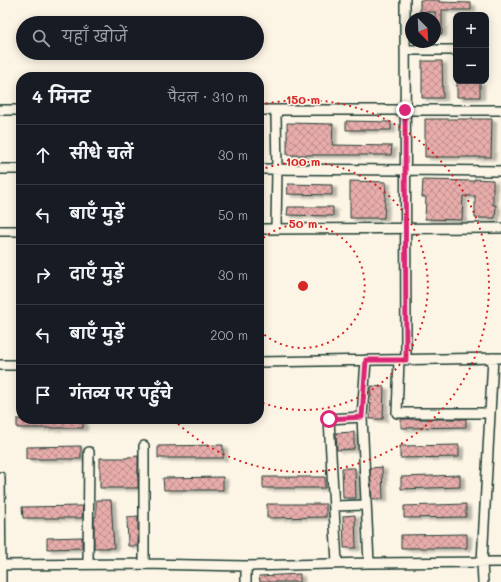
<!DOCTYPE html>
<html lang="hi">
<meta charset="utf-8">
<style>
:root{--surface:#171b24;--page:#20242c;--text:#f1f3f6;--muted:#9ea1a6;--line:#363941}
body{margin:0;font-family:Mali,"Playpen Sans Deva",sans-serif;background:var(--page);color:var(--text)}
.controls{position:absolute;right:12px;top:12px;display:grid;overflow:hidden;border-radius:8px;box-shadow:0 2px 10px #0003}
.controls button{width:36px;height:36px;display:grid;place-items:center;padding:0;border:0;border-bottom:1px solid var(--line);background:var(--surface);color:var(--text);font:20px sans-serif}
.compass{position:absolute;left:405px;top:12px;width:36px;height:36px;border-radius:50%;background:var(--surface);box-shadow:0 2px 10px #0003;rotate:156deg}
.stop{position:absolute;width:12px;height:12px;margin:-9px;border:3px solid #db2777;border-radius:50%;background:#fff}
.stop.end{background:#db2777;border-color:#fff;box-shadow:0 1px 4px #0008}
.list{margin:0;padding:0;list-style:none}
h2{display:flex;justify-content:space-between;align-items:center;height:52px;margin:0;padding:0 16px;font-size:17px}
h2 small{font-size:13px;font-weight:400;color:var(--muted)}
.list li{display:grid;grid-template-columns:26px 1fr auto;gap:12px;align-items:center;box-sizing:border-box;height:60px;padding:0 16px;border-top:1px solid var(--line)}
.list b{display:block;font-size:15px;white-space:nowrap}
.list em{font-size:13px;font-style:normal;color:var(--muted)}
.icon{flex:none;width:22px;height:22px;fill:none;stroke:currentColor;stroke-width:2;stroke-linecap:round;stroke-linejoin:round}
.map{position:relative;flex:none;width:501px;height:582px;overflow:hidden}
.search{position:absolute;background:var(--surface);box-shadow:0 2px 10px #0003;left:16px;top:16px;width:248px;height:44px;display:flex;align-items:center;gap:10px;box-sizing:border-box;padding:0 14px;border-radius:22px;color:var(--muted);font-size:15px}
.panel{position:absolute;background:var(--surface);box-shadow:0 2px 10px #0003;left:16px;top:72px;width:248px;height:352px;border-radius:16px}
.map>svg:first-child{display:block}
.building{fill:url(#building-cross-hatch);stroke:#1f3d34;filter:url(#shadow)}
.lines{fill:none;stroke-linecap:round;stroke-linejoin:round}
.street-casing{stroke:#1f3d34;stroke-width:12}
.street{stroke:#fcf5e5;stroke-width:9}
.route{stroke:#db2777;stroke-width:5}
.ring{fill:none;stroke:#d62828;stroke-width:2;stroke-dasharray:2 4}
.centre{fill:#d62828;stroke:#fcf5e5;stroke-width:2}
.ring-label{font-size:12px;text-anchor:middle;font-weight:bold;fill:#d62828;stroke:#fcf5e5;stroke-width:3;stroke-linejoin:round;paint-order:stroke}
</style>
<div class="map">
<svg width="501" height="582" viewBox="0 0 501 582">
<defs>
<pattern id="building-cross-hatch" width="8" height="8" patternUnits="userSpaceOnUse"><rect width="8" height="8" fill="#e8adab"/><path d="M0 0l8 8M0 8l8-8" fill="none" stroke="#bb8e8c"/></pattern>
<filter id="shadow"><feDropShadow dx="4.5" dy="2.5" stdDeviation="1" flood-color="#0004"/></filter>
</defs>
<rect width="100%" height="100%" fill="#fcf5e5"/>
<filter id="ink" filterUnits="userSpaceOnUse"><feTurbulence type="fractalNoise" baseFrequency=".025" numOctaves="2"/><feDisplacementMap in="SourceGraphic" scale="8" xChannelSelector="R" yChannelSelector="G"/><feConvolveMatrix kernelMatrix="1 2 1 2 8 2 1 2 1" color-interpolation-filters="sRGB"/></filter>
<g filter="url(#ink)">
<!-- building -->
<path class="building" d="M420,0H439V2L471,3V10H442V34H435V12H420Z
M422,61H442L443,98H422Z
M457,82H480V97H457Z
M425,119H492L491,157H425Z
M346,121L391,122V130H346Z
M287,123L333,124L332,145L392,146L391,155H287Z
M474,179L493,180V205H496L495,218H475V196H463L462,220L425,219L426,197H422L423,180L474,181Z
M350,181L386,182L384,218H350Z
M288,184L332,185V195L287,194Z
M288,207H333V216L287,215Z
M371,386L384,387L383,419H370Z
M17,419H83V428H17Z
M401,419H466V427L401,428Z
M354,432V449L337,450L336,433Z
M223,445V458H158V446Z
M459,445V457L400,458V446Z
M81,446V459H26V447Z
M138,456V488H100V458H128V457Z
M382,467L383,499H372L370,468Z
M342,468H355L356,498H343Z
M460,475V487L401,489V477Z
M223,477V490H164L163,478Z
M263,477H325V488H263Z
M96,500H111L114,548H94V517H96Z
M267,504H326V517L267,518Z
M466,504V517L404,518V506Z
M83,506L82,518H23L22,507Z
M355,515L356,548H344L343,516Z
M138,516V546H128L127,517Z
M467,534V548H401V535Z
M82,537V548L47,549V538Z
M300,574V582H260L259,576Z"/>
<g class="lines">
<defs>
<path id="street" d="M405,0L406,360
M405,50H456
M0,110H21
M259,110H501
M0,169H21
M259,169L405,170L501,171
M276,228L277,169L276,116L278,110
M259,229L501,228
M0,231H21
M366,360L362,417L369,563
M399,360L397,413H489
M259,362L501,358
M0,365H21
M144,446V564
M0,477L1,582
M334,506L366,505
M337,563L329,419L362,417
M88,564L89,452
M0,565L144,564L246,566L369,563L501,562
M246,582V566
M483,582L482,562L493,358"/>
</defs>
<!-- street casing -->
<use href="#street" class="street-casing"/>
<!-- street -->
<use href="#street" class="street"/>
</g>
</g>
<g class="lines" filter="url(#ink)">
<!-- route -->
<path class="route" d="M329,419L362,417L366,360H406L405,110"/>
</g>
<!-- distance rings -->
<g class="ring">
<path d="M259 242A62 62 0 1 1 259 330"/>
<path d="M260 170A124 124 0 1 1 260 402"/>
<path d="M260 105A186 186 0 1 1 174 420"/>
</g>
<circle cx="303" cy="286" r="6" class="centre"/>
<g class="ring-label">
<text x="303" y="104">150 m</text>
<text x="303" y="166">100 m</text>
<text x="303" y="228">50 m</text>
</g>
</svg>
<div class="controls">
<button>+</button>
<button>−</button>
</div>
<svg class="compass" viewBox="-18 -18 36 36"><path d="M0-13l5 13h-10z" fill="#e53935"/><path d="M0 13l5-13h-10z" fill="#9ea1a6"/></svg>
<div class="stop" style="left:329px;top:419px"></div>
<div class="stop end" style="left:405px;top:110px"></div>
<div class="search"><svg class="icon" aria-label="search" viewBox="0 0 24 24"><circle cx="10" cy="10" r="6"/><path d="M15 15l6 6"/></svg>यहाँ खोजें</div>
<section class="panel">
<h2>4 मिनट<small>पैदल · 310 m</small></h2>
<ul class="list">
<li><svg class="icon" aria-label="ahead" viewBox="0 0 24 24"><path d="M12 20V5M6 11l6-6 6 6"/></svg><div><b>सीधे चलें</b></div><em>30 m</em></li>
<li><svg class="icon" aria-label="left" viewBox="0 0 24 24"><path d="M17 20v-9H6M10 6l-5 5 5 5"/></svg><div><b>बाएँ मुड़ें</b></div><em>50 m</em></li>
<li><svg class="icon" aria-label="right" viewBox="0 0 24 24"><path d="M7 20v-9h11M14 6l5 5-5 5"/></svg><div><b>दाएँ मुड़ें</b></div><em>30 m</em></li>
<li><svg class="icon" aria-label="left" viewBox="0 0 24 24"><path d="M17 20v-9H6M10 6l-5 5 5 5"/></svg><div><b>बाएँ मुड़ें</b></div><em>200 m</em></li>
<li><svg class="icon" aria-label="arrive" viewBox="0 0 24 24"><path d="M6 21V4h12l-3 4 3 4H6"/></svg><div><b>गंतव्य पर पहुँचे</b></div></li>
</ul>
</section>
</div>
